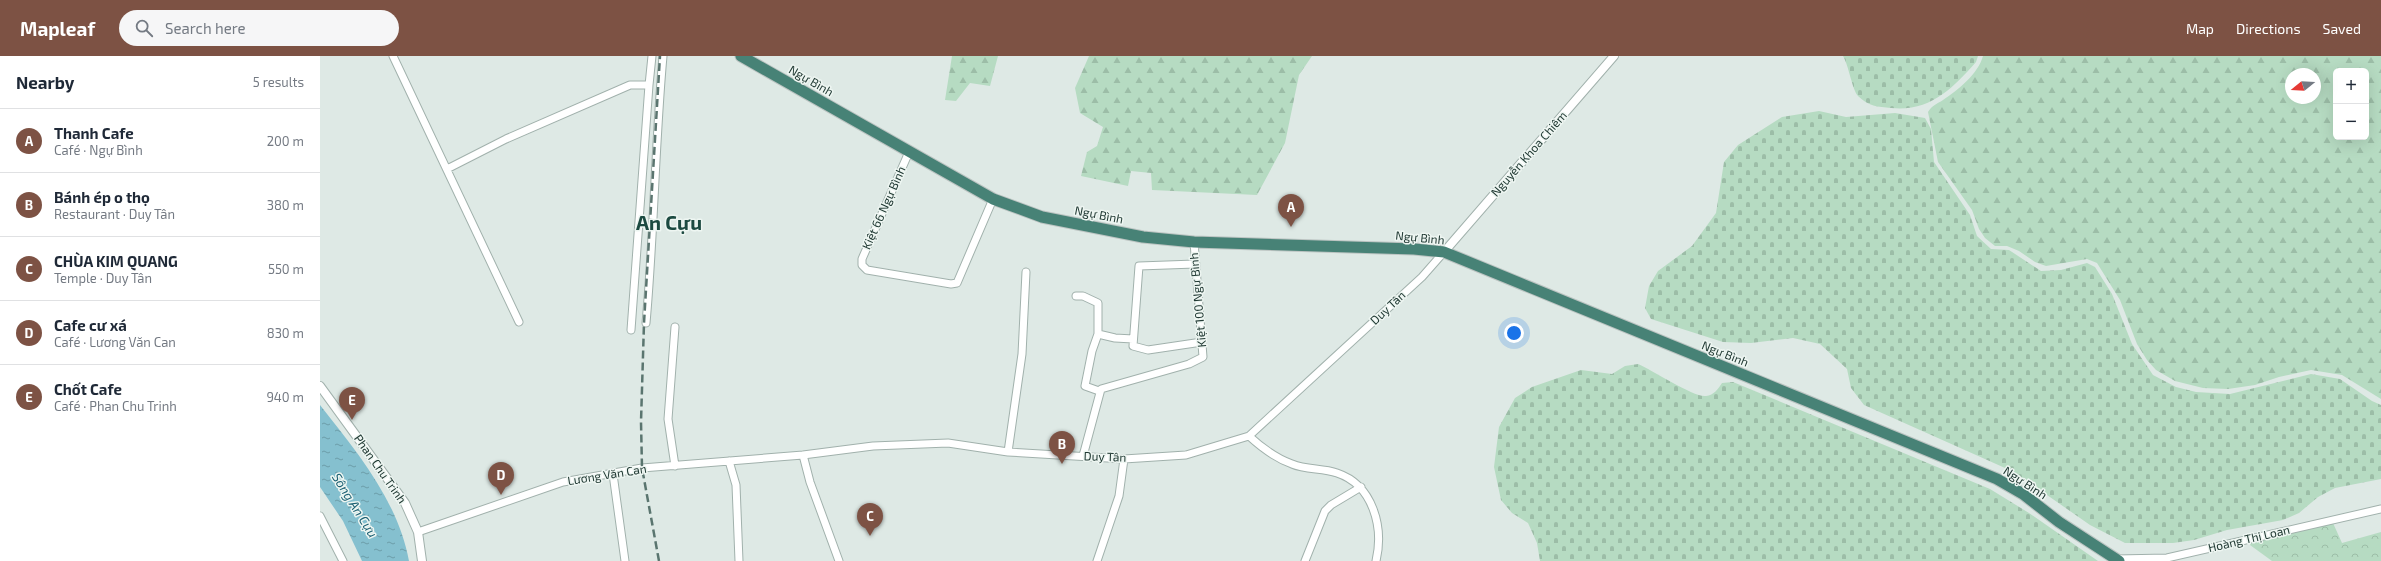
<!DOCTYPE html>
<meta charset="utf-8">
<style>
:root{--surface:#fff;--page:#f6f6f7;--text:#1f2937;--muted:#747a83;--line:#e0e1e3;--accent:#7d5244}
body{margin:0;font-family:"Exo 2",sans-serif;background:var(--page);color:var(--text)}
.controls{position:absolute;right:12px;top:12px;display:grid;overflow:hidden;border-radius:6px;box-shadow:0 4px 16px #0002}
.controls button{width:36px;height:36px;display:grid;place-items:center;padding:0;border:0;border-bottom:1px solid var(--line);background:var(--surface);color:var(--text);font:20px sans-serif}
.compass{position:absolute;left:1965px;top:12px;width:36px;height:36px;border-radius:50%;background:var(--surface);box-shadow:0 4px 16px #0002;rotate:252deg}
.you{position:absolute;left:1194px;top:277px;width:14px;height:14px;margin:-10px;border:3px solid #fff;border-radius:50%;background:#1a73e8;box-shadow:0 0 0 6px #1a73e833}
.badge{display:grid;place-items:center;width:26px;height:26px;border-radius:50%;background:var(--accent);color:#fff;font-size:13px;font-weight:700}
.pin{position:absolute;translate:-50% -33px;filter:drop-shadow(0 1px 2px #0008)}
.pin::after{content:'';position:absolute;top:21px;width:14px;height:12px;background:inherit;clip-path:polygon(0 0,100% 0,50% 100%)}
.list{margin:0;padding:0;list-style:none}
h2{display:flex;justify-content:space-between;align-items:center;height:52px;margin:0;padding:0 16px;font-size:17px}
h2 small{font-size:13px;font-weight:400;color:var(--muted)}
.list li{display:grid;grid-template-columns:26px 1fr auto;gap:12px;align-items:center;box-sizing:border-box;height:64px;padding:0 16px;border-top:1px solid var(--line)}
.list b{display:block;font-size:15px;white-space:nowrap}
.list p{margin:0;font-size:13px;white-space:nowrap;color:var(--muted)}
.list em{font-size:13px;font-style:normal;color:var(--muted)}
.icon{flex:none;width:22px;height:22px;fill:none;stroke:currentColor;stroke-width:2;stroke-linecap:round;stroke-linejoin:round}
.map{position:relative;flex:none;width:2061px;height:505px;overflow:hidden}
header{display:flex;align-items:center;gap:24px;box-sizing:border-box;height:56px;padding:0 20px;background:var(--accent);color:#fff}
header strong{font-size:19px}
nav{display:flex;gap:22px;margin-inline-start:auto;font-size:14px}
.search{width:280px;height:36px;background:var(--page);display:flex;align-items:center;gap:10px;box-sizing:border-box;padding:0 14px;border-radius:22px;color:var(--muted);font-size:15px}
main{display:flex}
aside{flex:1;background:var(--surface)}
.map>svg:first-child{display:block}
.forest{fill:url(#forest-firs);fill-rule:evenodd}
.cemetery{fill:url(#cemetery-stones)}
.park{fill:url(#park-crowns)}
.water{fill:url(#water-ripples)}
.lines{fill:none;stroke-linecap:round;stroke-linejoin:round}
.minor-casing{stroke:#a1b1ac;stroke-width:9}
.tertiary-casing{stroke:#a1b1ac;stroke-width:10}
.trunk-casing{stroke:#bcc4c2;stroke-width:13}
.minor{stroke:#fff;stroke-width:7}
.tertiary{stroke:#fff;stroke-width:8}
.trunk{stroke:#478276;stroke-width:11}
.rail{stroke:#5a756f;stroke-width:2.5;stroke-dasharray:8 4;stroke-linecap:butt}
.labels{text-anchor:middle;stroke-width:3;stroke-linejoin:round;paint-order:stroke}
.street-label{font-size:12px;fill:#203933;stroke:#eef6f2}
.water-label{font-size:13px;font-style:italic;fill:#1b6073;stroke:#eef6f2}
.town-label{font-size:20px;font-weight:bold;fill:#1c4a41;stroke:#eef6f2}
</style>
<header>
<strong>Mapleaf</strong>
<div class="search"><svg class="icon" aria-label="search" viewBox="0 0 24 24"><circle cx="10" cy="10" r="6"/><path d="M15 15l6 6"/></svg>Search here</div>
<nav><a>Map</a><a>Directions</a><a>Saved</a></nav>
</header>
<main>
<aside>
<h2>Nearby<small>5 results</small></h2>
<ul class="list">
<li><span class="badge">A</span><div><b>Thanh Cafe</b><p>Café · Ngự Bình</p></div><em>200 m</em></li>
<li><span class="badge">B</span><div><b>Bánh ép o thọ</b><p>Restaurant · Duy Tân</p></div><em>380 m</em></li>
<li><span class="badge">C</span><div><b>CHÙA KIM QUANG</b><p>Temple · Duy Tân</p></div><em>550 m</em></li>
<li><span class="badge">D</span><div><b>Cafe cư xá</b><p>Café · Lương Văn Can</p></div><em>830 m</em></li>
<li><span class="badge">E</span><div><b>Chốt Cafe</b><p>Café · Phan Chu Trinh</p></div><em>940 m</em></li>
</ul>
</aside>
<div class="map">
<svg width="2061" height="505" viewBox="0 0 2061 505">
<defs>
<pattern id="forest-firs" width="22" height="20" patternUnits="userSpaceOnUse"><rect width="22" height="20" fill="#b6dbc2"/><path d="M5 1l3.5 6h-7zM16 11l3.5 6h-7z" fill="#9cbda7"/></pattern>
<pattern id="cemetery-stones" width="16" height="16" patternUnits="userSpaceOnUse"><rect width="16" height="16" fill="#b6dbc2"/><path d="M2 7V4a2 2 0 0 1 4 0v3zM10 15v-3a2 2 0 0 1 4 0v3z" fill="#9cbda7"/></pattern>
<pattern id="park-crowns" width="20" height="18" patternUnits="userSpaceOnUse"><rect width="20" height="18" fill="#b6dbc2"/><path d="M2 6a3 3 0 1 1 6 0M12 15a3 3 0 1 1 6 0" fill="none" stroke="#9cbda7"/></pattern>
<pattern id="water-ripples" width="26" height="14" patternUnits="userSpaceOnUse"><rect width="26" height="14" fill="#85c0cf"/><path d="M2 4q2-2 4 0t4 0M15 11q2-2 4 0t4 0" fill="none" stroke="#6c9da9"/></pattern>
</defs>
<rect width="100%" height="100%" fill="#dee9e5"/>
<!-- forest -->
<path class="forest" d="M632,0H678L670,30L650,27L636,45L625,44Z
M769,0H992L979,19L965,87L937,139L832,134L831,117L811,115L808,130L761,120L767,96L777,90L783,71L760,57L755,32Z
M1663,0H2061V343L2022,319L1991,314L1959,321L1935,329L1908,333L1883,332L1855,325L1836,314L1827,304L1817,288L1800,244L1777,207L1767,203L1726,210L1715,206L1699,195L1687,190H1675L1665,182L1659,173L1652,154L1618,106L1608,56C1612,49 1617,48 1623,44C1638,34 1658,18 1663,0ZM2016,15H2046V81H2016ZM1971,18H1995V42H1971Z"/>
<!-- cemetery -->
<path class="cemetery" d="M1523,0H1658L1656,6C1632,33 1610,56 1571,52C1558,51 1548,50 1538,40C1532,33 1529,10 1523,0Z
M1499,55L1526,61L1575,57L1605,62L1611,73L1614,106L1650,159L1657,180L1671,193L1689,194L1721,215L1741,214L1767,207L1775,211L1792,238L1812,288L1833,319L1856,331L1876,336L1910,338L1991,318L2020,323L2052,345L2061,349V423L2015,432L1998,441L1979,457L1963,464L1907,474L1874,484L1853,487H1805L1770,469L1694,416L1544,349L1531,332L1527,313L1500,288L1473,282L1431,287L1403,286L1331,263L1325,252L1329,230L1338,215L1372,190L1396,157L1404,106L1418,89L1462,61Z
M1318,308C1332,314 1375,342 1386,340C1394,339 1398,333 1402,327L1413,326L1670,433L1709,457L1778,505H1220L1217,487L1208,467L1192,457L1181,444L1174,411L1179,371L1195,342L1212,331L1261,314L1292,318L1305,310Z"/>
<!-- park -->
<path class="park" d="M2013,467L2022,487L2061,476V505H1952L1930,489L1931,486Z"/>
<!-- water -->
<path class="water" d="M0,349C37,396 78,445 89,505H42L23,465L0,431Z"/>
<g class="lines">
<defs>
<path id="minor" d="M73,0L199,266
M329,29L332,0
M589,96L542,203V209L547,214L631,228L637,227L673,143
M127,113L186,83L310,29H329L311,274
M875,208L819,210L813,290L828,294L882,286
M756,240H763L778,247V278L772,295L765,330L779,335
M326,267C334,178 335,89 343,0
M355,271L348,363L355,410
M778,278L795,282L813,283
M929,380C942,392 955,402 972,408C986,414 1002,412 1017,417C1053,429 1064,471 1056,505
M688,396L702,298L706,216
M483,399L490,426L519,505
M763,400L781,333L869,308L883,301L874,186
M409,405L416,429L419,505
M293,418L305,505
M0,460L23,505
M98,476L243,426L322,412L483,399L553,390L628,387L688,396L804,403L866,399L929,380L1102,221L1124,196
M1796,503L1847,502L2061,453
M777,505L799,440L804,403
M985,505L1005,455L1011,449L1041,431"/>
<path id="tertiary" d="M1124,196L1294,0
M0,330L85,447L98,476L102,505"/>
<path id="trunk" d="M421,0L673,143L722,161L823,181L874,186L1094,193L1124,196L1677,423L1703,438L1739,466L1799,505"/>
</defs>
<!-- minor casing -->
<use href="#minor" class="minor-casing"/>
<!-- tertiary casing -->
<use href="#tertiary" class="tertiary-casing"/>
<!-- trunk casing -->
<use href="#trunk" class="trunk-casing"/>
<!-- minor -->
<use href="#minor" class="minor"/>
<!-- tertiary -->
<use href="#tertiary" class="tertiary"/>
<!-- trunk -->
<use href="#trunk" class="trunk"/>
<!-- rail -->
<path class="rail" d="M339,505L322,412L321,366L324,267L340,0"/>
</g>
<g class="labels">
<!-- street labels -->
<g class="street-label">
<text transform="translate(491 25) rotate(30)" y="4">Ngự Bình</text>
<text transform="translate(1209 98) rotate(-49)" y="4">Nguyễn Khoa Chiêm</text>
<text transform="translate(564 152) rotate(-66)" y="4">Kiệt 66 Ngự Bình</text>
<text transform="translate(779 159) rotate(11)" y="4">Ngự Bình</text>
<text transform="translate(1100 182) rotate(6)" y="4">Ngự Bình</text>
<text transform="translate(878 244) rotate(-95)" y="4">Kiệt 100 Ngự Bình</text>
<text transform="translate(1068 252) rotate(-43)" y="4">Duy Tân</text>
<text transform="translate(1405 298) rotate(22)" y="4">Ngự Bình</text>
<text transform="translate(785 401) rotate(2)" y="4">Duy Tân</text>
<text transform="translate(60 413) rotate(55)" y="4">Phan Chu Trinh</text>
<text transform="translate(287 419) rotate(-9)" y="4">Lương Văn Can</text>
<text transform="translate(1705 427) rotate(33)" y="4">Ngự Bình</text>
<text transform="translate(1929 483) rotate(-13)" y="4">Hoàng Thị Loan</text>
</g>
<!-- water labels -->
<g class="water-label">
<text transform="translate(35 449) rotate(58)" y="5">Sông An Cựu</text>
</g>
<!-- town labels -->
<g class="town-label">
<text x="349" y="174">An Cựu</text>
</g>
</g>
</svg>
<div class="controls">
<button>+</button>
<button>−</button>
</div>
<svg class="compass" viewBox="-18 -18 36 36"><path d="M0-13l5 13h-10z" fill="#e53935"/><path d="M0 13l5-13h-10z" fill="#747a83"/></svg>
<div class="you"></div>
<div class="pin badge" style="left:971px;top:171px">A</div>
<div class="pin badge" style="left:742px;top:408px">B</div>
<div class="pin badge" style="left:550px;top:480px">C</div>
<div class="pin badge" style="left:181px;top:439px">D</div>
<div class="pin badge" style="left:32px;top:364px">E</div>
</div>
</main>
